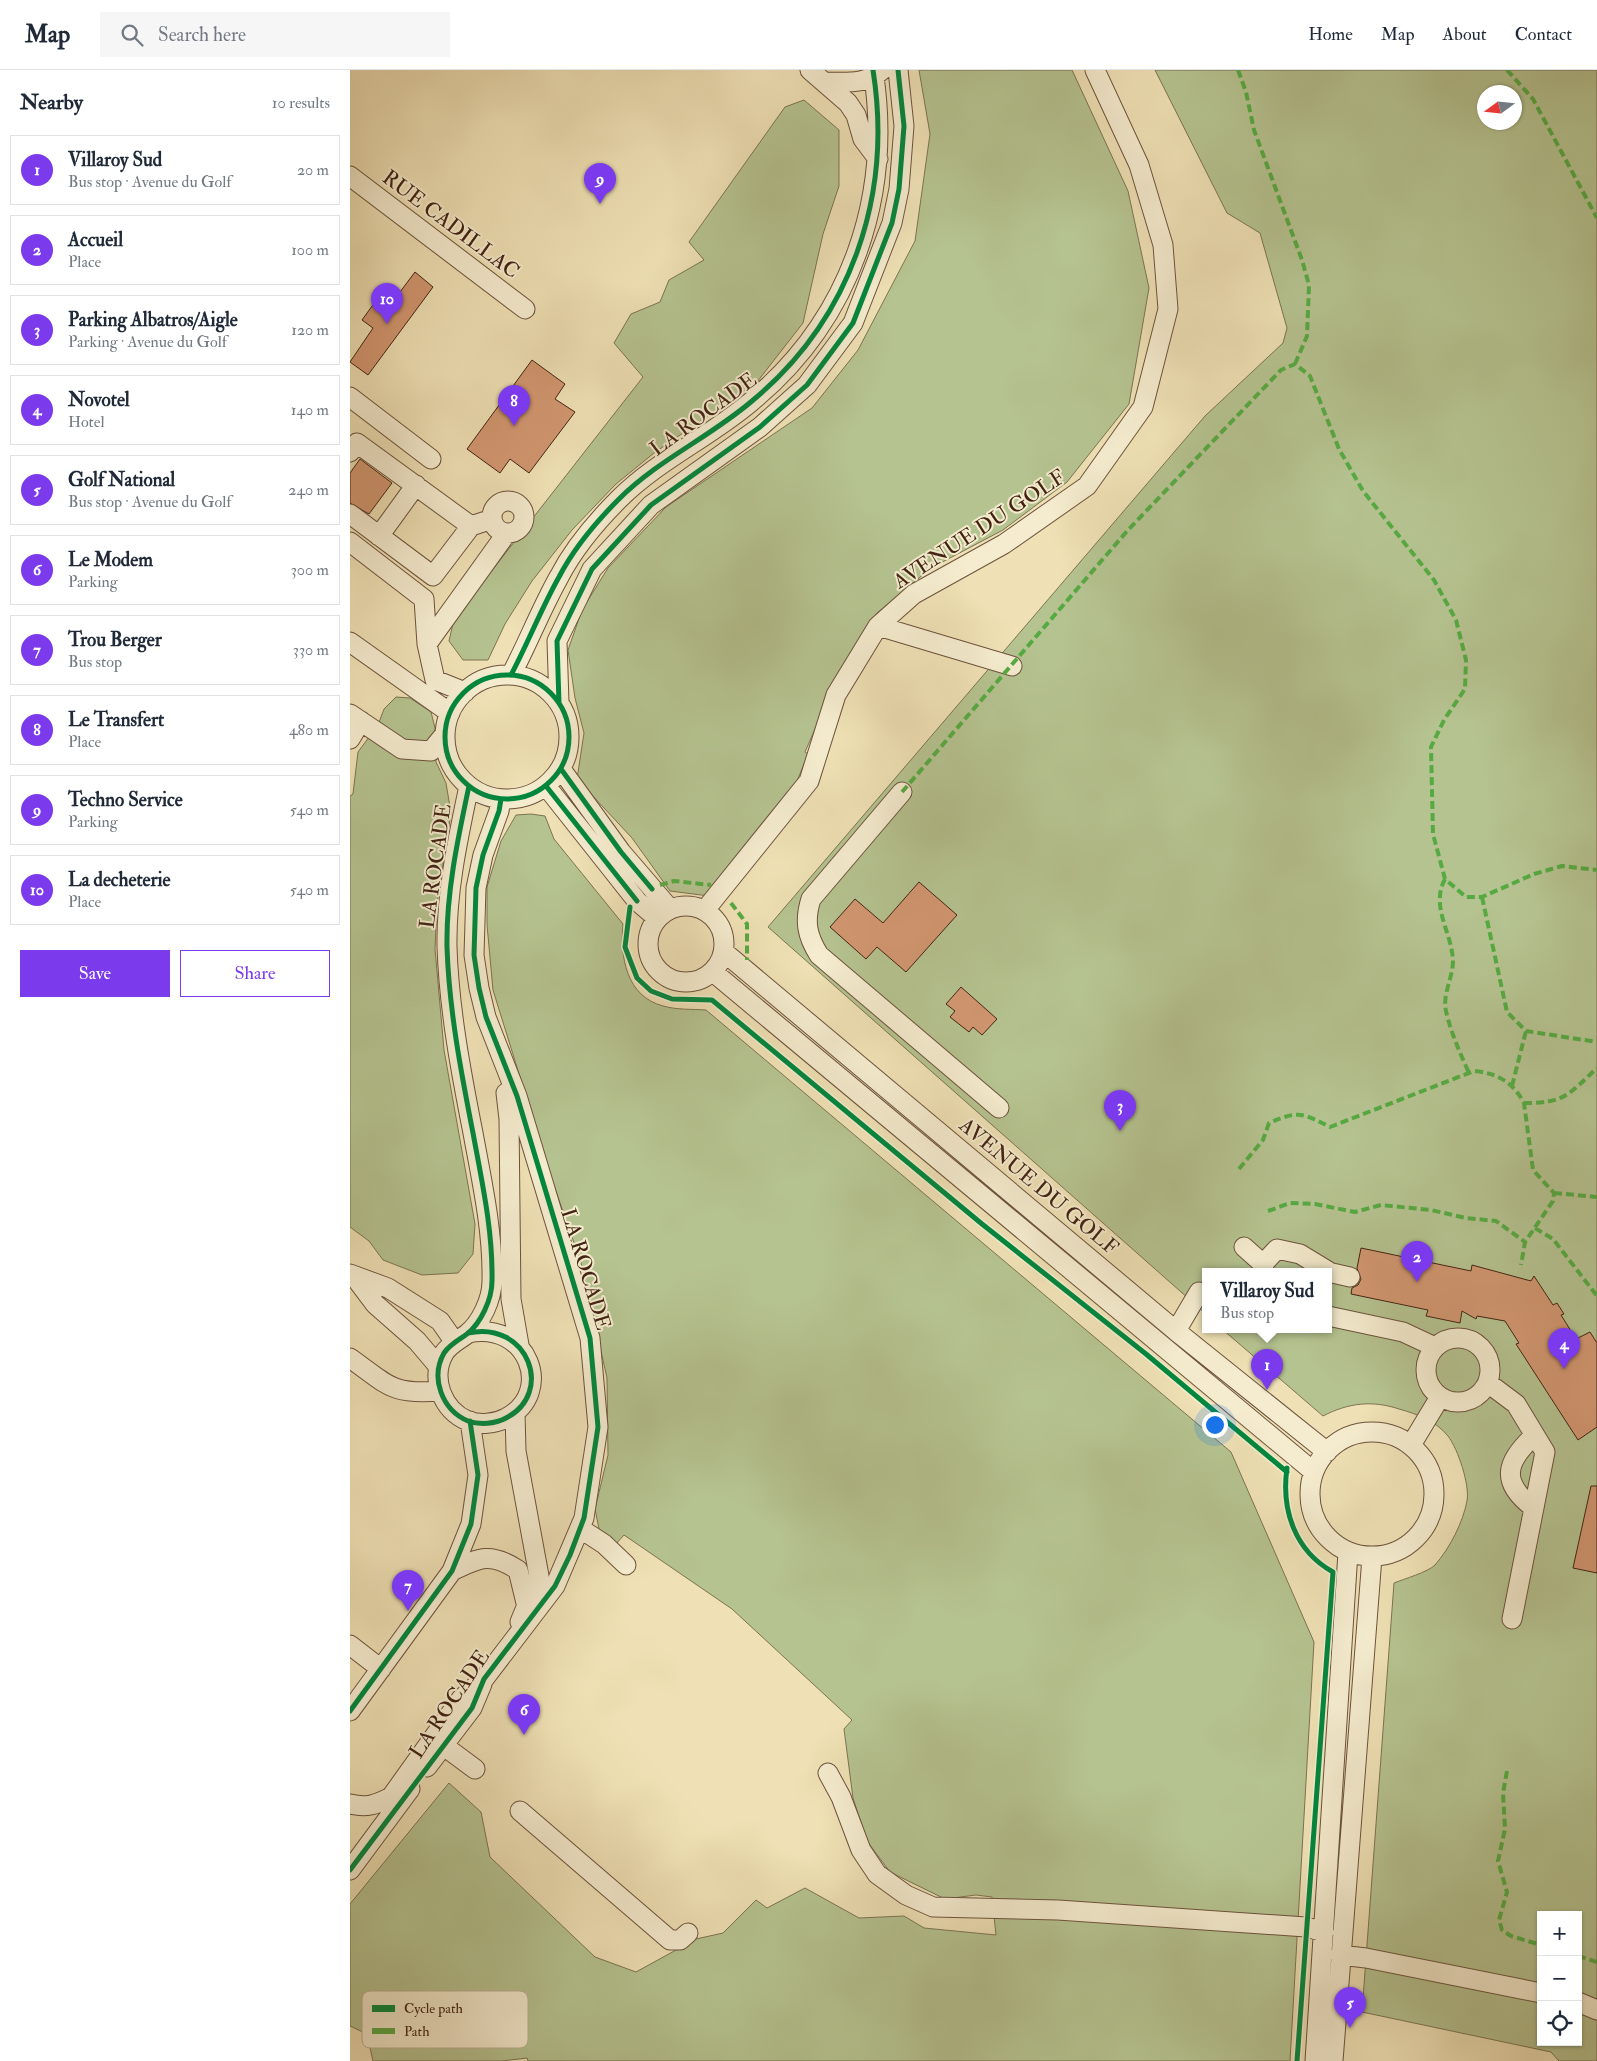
<!DOCTYPE html>
<meta charset="utf-8">
<style>
:root{--surface:#fff;--page:#f6f6f7;--text:#1f2937;--muted:#747a83;--line:#e0e1e3;--accent:#7c3aed}
body{margin:0;font-family:"IM FELL Double Pica",serif;background:var(--page);color:var(--text)}
.controls{position:absolute;right:15px;bottom:15px;display:grid;overflow:hidden;border-radius:0px;box-shadow:0 1px 4px #0004}
.controls button{width:45px;height:45px;display:grid;place-items:center;padding:0;border:0;border-bottom:1px solid var(--line);background:var(--surface);color:var(--text);font:25px sans-serif}
.compass{position:absolute;left:1127px;top:15px;width:45px;height:45px;border-radius:50%;background:var(--surface);box-shadow:0 1px 4px #0004;rotate:255deg}
.you{position:absolute;left:864px;top:1354px;width:18px;height:18px;margin:-12px;border:4px solid #fff;border-radius:50%;background:#1a73e8;box-shadow:0 0 0 8px #1a73e833}
.badge{display:grid;place-items:center;width:32px;height:32px;border-radius:50%;background:var(--accent);color:#fff;font-size:16px;font-weight:700}
.pin{position:absolute;translate:-50% -41px;filter:drop-shadow(0 1px 2px #0008)}
.pin::after{content:'';position:absolute;top:26px;width:18px;height:15px;background:inherit;clip-path:polygon(0 0,100% 0,50% 100%)}
.popup{position:absolute;left:852px;top:1198px;width:130px;height:65px;box-sizing:border-box;display:grid;place-content:center;border-radius:0px;background:var(--surface);filter:drop-shadow(0 1px 4px #0005);font-size:16px;white-space:nowrap;color:var(--muted)}
.popup b{font-size:19px;color:var(--text)}
.popup::after{content:'';position:absolute;left:50%;top:100%;margin-left:-10px;border:10px solid transparent;border-top-color:var(--surface)}
.list{margin:0;padding:0;list-style:none}
h2{display:flex;justify-content:space-between;align-items:center;height:65px;margin:0;padding:0 20px;font-size:21px}
h2 small{font-size:16px;font-weight:400;color:var(--muted)}
.list li{display:grid;grid-template-columns:32px 1fr auto;gap:15px;align-items:center;box-sizing:border-box;height:70px;margin:0 10px 10px;padding:0 10px;border:1px solid var(--line);border-radius:0px}
.list b{display:block;font-size:19px;white-space:nowrap}
.list p{margin:0;font-size:16px;white-space:nowrap;color:var(--muted)}
.list em{font-size:16px;font-style:normal;color:var(--muted)}
.actions{display:flex;gap:10px;padding:15px 20px}
.actions a{flex:1;padding:11px 0;border:1px solid var(--accent);border-radius:0px;text-align:center;font-size:18px;color:var(--accent)}
.actions .main{background:var(--accent);color:#fff}
.icon{flex:none;width:28px;height:28px;fill:none;stroke:currentColor;stroke-width:2;stroke-linecap:round;stroke-linejoin:round}
.map{position:relative;flex:none;width:1247px;height:1991px;overflow:hidden}
header{display:flex;align-items:center;gap:30px;box-sizing:border-box;height:70px;padding:0 25px;background:var(--surface);border-bottom:1px solid var(--line)}
header strong{font-size:24px}
nav{display:flex;gap:28px;margin-inline-start:auto;font-size:18px}
.search{width:350px;height:45px;background:var(--page);display:flex;align-items:center;gap:12px;box-sizing:border-box;padding:0 18px;border-radius:0px;color:var(--muted);font-size:19px}
main{display:flex}
aside{flex:1;background:var(--surface)}
.map>svg:first-child{display:block}
.green{fill:#b5c390;stroke:#7c7352;fill-rule:evenodd}
.building{fill:#d29771;stroke:#422313}
.lines{fill:none;stroke-linecap:round;stroke-linejoin:round}
.minor-casing{stroke:#6d523c;stroke-width:21}
.minor{stroke:#f5eccf;stroke-width:19}
.quiet{stroke:#56aa42;stroke-width:4;stroke-dasharray:8 4;stroke-linecap:butt}
.cycleway-casing{stroke:#f5eccf;stroke-width:8}
.cycleway{stroke:#00873e;stroke-width:5}
.labels{text-anchor:middle;stroke-width:4;stroke-linejoin:round;paint-order:stroke}
.street-label{font-size:21px;fill:#422313;stroke:#f5eccf}
.key{fill:#f5eccf;stroke:#bfb097;stroke-width:1}
.key-label{font-size:14px;fill:#422313}
</style>
<header>
<strong>Map</strong>
<div class="search"><svg class="icon" aria-label="search" viewBox="0 0 24 24"><circle cx="10" cy="10" r="6"/><path d="M15 15l6 6"/></svg>Search here</div>
<nav><a>Home</a><a>Map</a><a>About</a><a>Contact</a></nav>
</header>
<main>
<aside>
<h2>Nearby<small>10 results</small></h2>
<ul class="list">
<li><span class="badge">1</span><div><b>Villaroy Sud</b><p>Bus stop · Avenue du Golf</p></div><em>20 m</em></li>
<li><span class="badge">2</span><div><b>Accueil</b><p>Place</p></div><em>100 m</em></li>
<li><span class="badge">3</span><div><b>Parking Albatros/Aigle</b><p>Parking · Avenue du Golf</p></div><em>120 m</em></li>
<li><span class="badge">4</span><div><b>Novotel</b><p>Hotel</p></div><em>140 m</em></li>
<li><span class="badge">5</span><div><b>Golf National</b><p>Bus stop · Avenue du Golf</p></div><em>240 m</em></li>
<li><span class="badge">6</span><div><b>Le Modem</b><p>Parking</p></div><em>300 m</em></li>
<li><span class="badge">7</span><div><b>Trou Berger</b><p>Bus stop</p></div><em>330 m</em></li>
<li><span class="badge">8</span><div><b>Le Transfert</b><p>Place</p></div><em>480 m</em></li>
<li><span class="badge">9</span><div><b>Techno Service</b><p>Parking</p></div><em>540 m</em></li>
<li><span class="badge">10</span><div><b>La decheterie</b><p>Place</p></div><em>540 m</em></li>
</ul>
<div class="actions"><a class="main">Save</a><a>Share</a></div>
</aside>
<div class="map">
<svg width="1247" height="1991" viewBox="0 0 1247 1991">
<rect width="100%" height="100%" fill="#efe1b5"/>
<filter id="stains"><feTurbulence type="fractalNoise" baseFrequency=".004" numOctaves="4"/><feColorMatrix values="0 0 0 0 .2 0 0 0 0 .09 0 0 0 0 .02 0 0 0 .5 -.17"/></filter>
<radialGradient id="worn" r=".72"><stop offset=".6" stop-color="#630" stop-opacity="0"/><stop offset="1" stop-color="#630" stop-opacity=".3"/></radialGradient>
<!-- green -->
<path class="green" d="M569,0H722L778,121L799,218L779,334L717,412L653,460L581,498L527,543L489,604L455,682L458,684L441,726L359,826L320,821L282,768L227,709L234,663L225,628L218,580L232,540L258,498L316,437L462,338L508,280L565,171L580,64Z
M805,0H1247V1991H1209L1201,1982L1012,1942L1044,1513C1054,1509 1078,1502 1085,1495C1100,1478 1113,1452 1117,1431C1120,1415 1108,1379 1098,1366C1086,1351 1067,1344 1049,1339C1022,1330 998,1333 973,1346L872,1259H978V1201H856V1244L418,857L855,346L933,273L937,258L910,163L877,143ZM1134,22H1164V52H1134ZM1191,1845H1228V1972H1191Z
M454,30L489,60V116L473,164L453,253L407,312L304,383L266,414L222,460L182,511L155,554L138,590H113L99,571L104,549L293,307L264,273L281,244L310,232L319,210L354,190L339,172L435,37Z
M46,627L60,628L81,642L85,658L86,692L96,713L101,743L87,833L85,879L94,980L125,1154L123,1184L108,1203L72,1205L33,1190L19,1171L0,1157V726L3,724L8,682L28,655L34,639Z
M181,744L195,746L204,769L273,854C270,887 276,926 313,936C327,940 342,939 356,940L881,1382L964,1572L940,1991H178L177,1988L152,1991H23L17,1964L0,1956V1834L99,1713L131,1742L140,1787L245,1887L286,1902L346,1869L373,1863L406,1830L417,1838L455,1818L509,1848L554,1846L574,1858L646,1865L642,1827L626,1825L595,1829L540,1802L517,1771L503,1728L494,1659L502,1650L382,1539L274,1465L265,1475L249,1459L245,1439L258,1385L257,1308L232,1196L201,1107L143,920L137,855V817L151,771L166,745Z"/>
<!-- building -->
<path class="building" d="M65,202L83,217L18,305L0,292L23,258L12,250L30,225L41,234Z
M182,290L215,314L205,329L225,342L179,403L160,389L150,403L117,379Z
M10,389L42,413L19,444L0,433V403Z
M569,812L607,845L556,902L527,877L516,889L480,857L505,829L533,853Z
M611,917L647,949L632,965L623,957L619,962L600,947L605,941L596,934Z
M1011,1178L1121,1201L1122,1195L1181,1211L1184,1206L1203,1235L1207,1233L1214,1244L1211,1245L1226,1269L1240,1262L1247,1273V1357L1228,1370L1166,1274L1169,1273L1155,1251L1127,1246L1126,1249L1112,1241L1110,1253L1076,1246L1078,1240L1001,1224L1002,1218L1008,1215L1011,1209L1007,1198Z
M1241,1416H1247V1503L1223,1498Z"/>
<g class="lines">
<defs>
<path id="minor" d="M460,0L498,33L506,45L513,69L528,89
M476,12C496,12 516,15 532,0
M0,106L175,239
M0,327L81,389
M0,382L7,373L121,456
M142 447a16 16 0 1 1 32 0a16 16 0 1 1-32 0Z
M0,444L83,506L121,456L142,449
M29,466L66,415
M0,472L74,529L77,574L85,610L115,622
M528,556L662,596
M0,572L100,643
M77,574L156,464
M161,605C178,573 191,539 209,507C224,478 246,452 269,429C308,390 360,367 402,331C501,249 543,126 523,0
M95 667a62 62 0 1 1 124 0a62 62 0 1 1-124 0Z
M209,633L207,571L242,499L301,435L410,357L457,315L503,253L542,153L549,119L554,56L548,0
M0,644L52,679L81,681L95,664
M0,669L11,651
M211,699L271,782L320,839
M196,716L287,831L307,848
M552,722L461,829C454,851 457,866 469,885L649,1038
M298 874a38 38 0 1 1 76 0a38 38 0 1 1-76 0Z
M355,840L459,711L486,625L528,556L564,524L654,474L737,416L793,337L818,239L813,175L789,95L745,0
M374,882L826,1261L977,1382
M363,902L964,1402
M156,1023L159,1049L161,1229L169,1275
M894,1177L913,1194
M914,1201L913,1194L927,1179L950,1184L978,1201
M978,1202L1000,1207
M0,1204L38,1218L90,1251L104,1271
M4,1206L25,1234L67,1271L89,1297
M978,1246L1053,1262L1085,1277
M826,1261L849,1222
M118,1263C178,1250 205,1323 156,1348C145,1354 130,1355 118,1351C92,1340 80,1308 94,1283C100,1274 109,1270 117,1264C131,1253 142,1229 142,1211C143,1161 132,1112 123,1063C111,1002 99,939 97,877C96,823 108,768 119,716
M1076 1300a32 32 0 1 1 64 0a32 32 0 1 1-64 0Z
M0,1288C38,1315 41,1325 90,1321
M1138,1313L1166,1334L1195,1382L1162,1549
M165,1342L166,1381L189,1506L170,1552
M960 1424a62 62 0 1 1 124 0a62 62 0 1 1-124 0Z
M1061,1375L1090,1327
M1184,1438C1149,1412 1156,1391 1185,1365
M231,1459L254,1474L276,1495
M102,1501C130,1487 141,1482 168,1500L176,1533
M0,1575L31,1599
M0,1641L102,1501L121,1454L128,1405L120,1351
M94,1676L125,1699
M77,1697L122,1638L132,1614
M478,1703L491,1727L511,1780L527,1804L556,1825L583,1837L708,1840L956,1857L974,1862
M0,1734C16,1738 26,1735 41,1727L111,1629L134,1609L205,1516L234,1448L248,1357L240,1268L167,1026L136,947L129,918L124,885L126,818L133,785L149,741L151,729
M170,1741L320,1870H330L338,1863
M0,1800L60,1719
M990,1885L1016,1888L1191,1923
M1228,1932L1247,1940
M965,1991L998,1482
M983,1991L1022,1487"/>
</defs>
<!-- minor casing -->
<use href="#minor" class="minor-casing"/>
<!-- minor -->
<use href="#minor" class="minor"/>
<!-- quiet -->
<path class="quiet" d="M888,0L896,22L904,60L952,190L959,215L957,266L945,294
M1157,0L1183,29L1247,148
M552,722L778,460L931,300L945,294L960,306L989,379L1013,421L1084,510L1106,550L1116,590L1115,619L1094,650L1081,677L1083,764L1095,809L1116,827H1132L1184,804L1212,796L1247,800
M1095,809C1080,837 1102,862 1103,891C1103,907 1092,926 1096,941C1101,963 1110,983 1119,1003
M310,815L324,811L361,815
M1132,827L1157,942L1176,961L1247,972
M381,833L397,854V890
M1162,1016L1176,961
M1174,1033C1215,1033 1218,1025 1247,998
M889,1099L913,1070L919,1053C949,1040 952,1043 980,1057L1124,1001C1147,1003 1163,1012 1174,1033L1183,1100L1204,1123L1203,1131L1175,1172L1171,1195
M1204,1123L1247,1127
M918,1141L940,1133L965,1134L1005,1142L1031,1135L1081,1140L1116,1148L1146,1151L1175,1172
M1185,1158L1203,1169L1247,1226
M1157,1701L1153,1723L1155,1759L1148,1791L1157,1822L1149,1850L1152,1860L1161,1866L1191,1875
M1228,1886L1247,1892"/>
<defs>
<path id="cycleway" d="M161,605C178,573 191,539 209,507C224,478 246,452 269,429C308,390 360,367 402,331C501,249 543,126 523,0
M95 667a62 62 0 1 1 124 0a62 62 0 1 1-124 0Z
M209,633L207,571L242,499L301,435L410,357L457,315L503,253L542,153L549,119L554,56L548,0
M211,699L271,782L302,819
M196,716L287,831
M280,837L275,877L287,908L301,921L322,929L362,930L632,1154L796,1284L937,1402
M118,1263C178,1250 205,1323 156,1348C145,1354 130,1355 118,1351C92,1340 80,1308 94,1283C100,1274 109,1270 117,1264C131,1253 142,1229 142,1211C143,1161 132,1112 123,1063C111,1002 99,939 97,877C96,823 108,768 119,716
M937,1398C931,1440 945,1481 983,1502L947,1991
M0,1641L102,1501L121,1454L128,1405L120,1351
M0,1800L122,1638L134,1609L205,1516L220,1485L234,1448L248,1357L240,1268L167,1026L136,947L129,918L124,885L126,818L133,785L149,741L151,729"/>
</defs>
<!-- cycleway casing -->
<use href="#cycleway" class="cycleway-casing"/>
<!-- cycleway -->
<use href="#cycleway" class="cycleway"/>
</g>
<g class="labels">
<!-- street labels -->
<g class="street-label">
<text transform="translate(101 154) rotate(37)" y="7">RUE CADILLAC</text>
<text transform="translate(353 344) rotate(-36)" y="7">LA ROCADE</text>
<text transform="translate(629 459) rotate(-33)" y="7">AVENUE DU GOLF</text>
<text transform="translate(85 796) rotate(-82)" y="7">LA ROCADE</text>
<text transform="translate(689 1116) rotate(40)" y="7">AVENUE DU GOLF</text>
<text transform="translate(236 1199) rotate(73)" y="7">LA ROCADE</text>
<text transform="translate(99 1634) rotate(-56)" y="7">LA ROCADE</text>
</g>
</g>
<!-- legend -->
<rect x="12" y="1921" width="166" height="57" rx="8" class="key"/>
<rect x="22" y="1935" width="23" height="7" fill="#00873e"/>
<rect x="22" y="1958" width="23" height="6" fill="#56aa42"/>
<g class="key-label">
<text x="54" y="1943">Cycle path</text>
<text x="54" y="1966">Path</text>
</g>
<rect width="100%" height="100%" filter="url(#stains)"/>
<rect width="100%" height="100%" fill="url(#worn)"/>
</svg>
<div class="controls">
<button>+</button>
<button>−</button>
<button><svg class="icon" aria-label="locate" viewBox="0 0 24 24"><circle cx="12" cy="12" r="6"/><path d="M12 2v4M12 18v4M2 12h4M18 12h4"/></svg></button>
</div>
<svg class="compass" viewBox="-18 -18 36 36"><path d="M0-13l5 13h-10z" fill="#e53935"/><path d="M0 13l5-13h-10z" fill="#747a83"/></svg>
<div class="you"></div>
<div class="pin badge" style="left:917px;top:1320px">1</div>
<div class="popup"><b>Villaroy Sud</b>Bus stop</div>
<div class="pin badge" style="left:1067px;top:1212px">2</div>
<div class="pin badge" style="left:770px;top:1061px">3</div>
<div class="pin badge" style="left:1214px;top:1299px">4</div>
<div class="pin badge" style="left:1000px;top:1958px">5</div>
<div class="pin badge" style="left:174px;top:1665px">6</div>
<div class="pin badge" style="left:58px;top:1541px">7</div>
<div class="pin badge" style="left:164px;top:356px">8</div>
<div class="pin badge" style="left:250px;top:134px">9</div>
<div class="pin badge" style="left:37px;top:254px">10</div>
</div>
</main>
